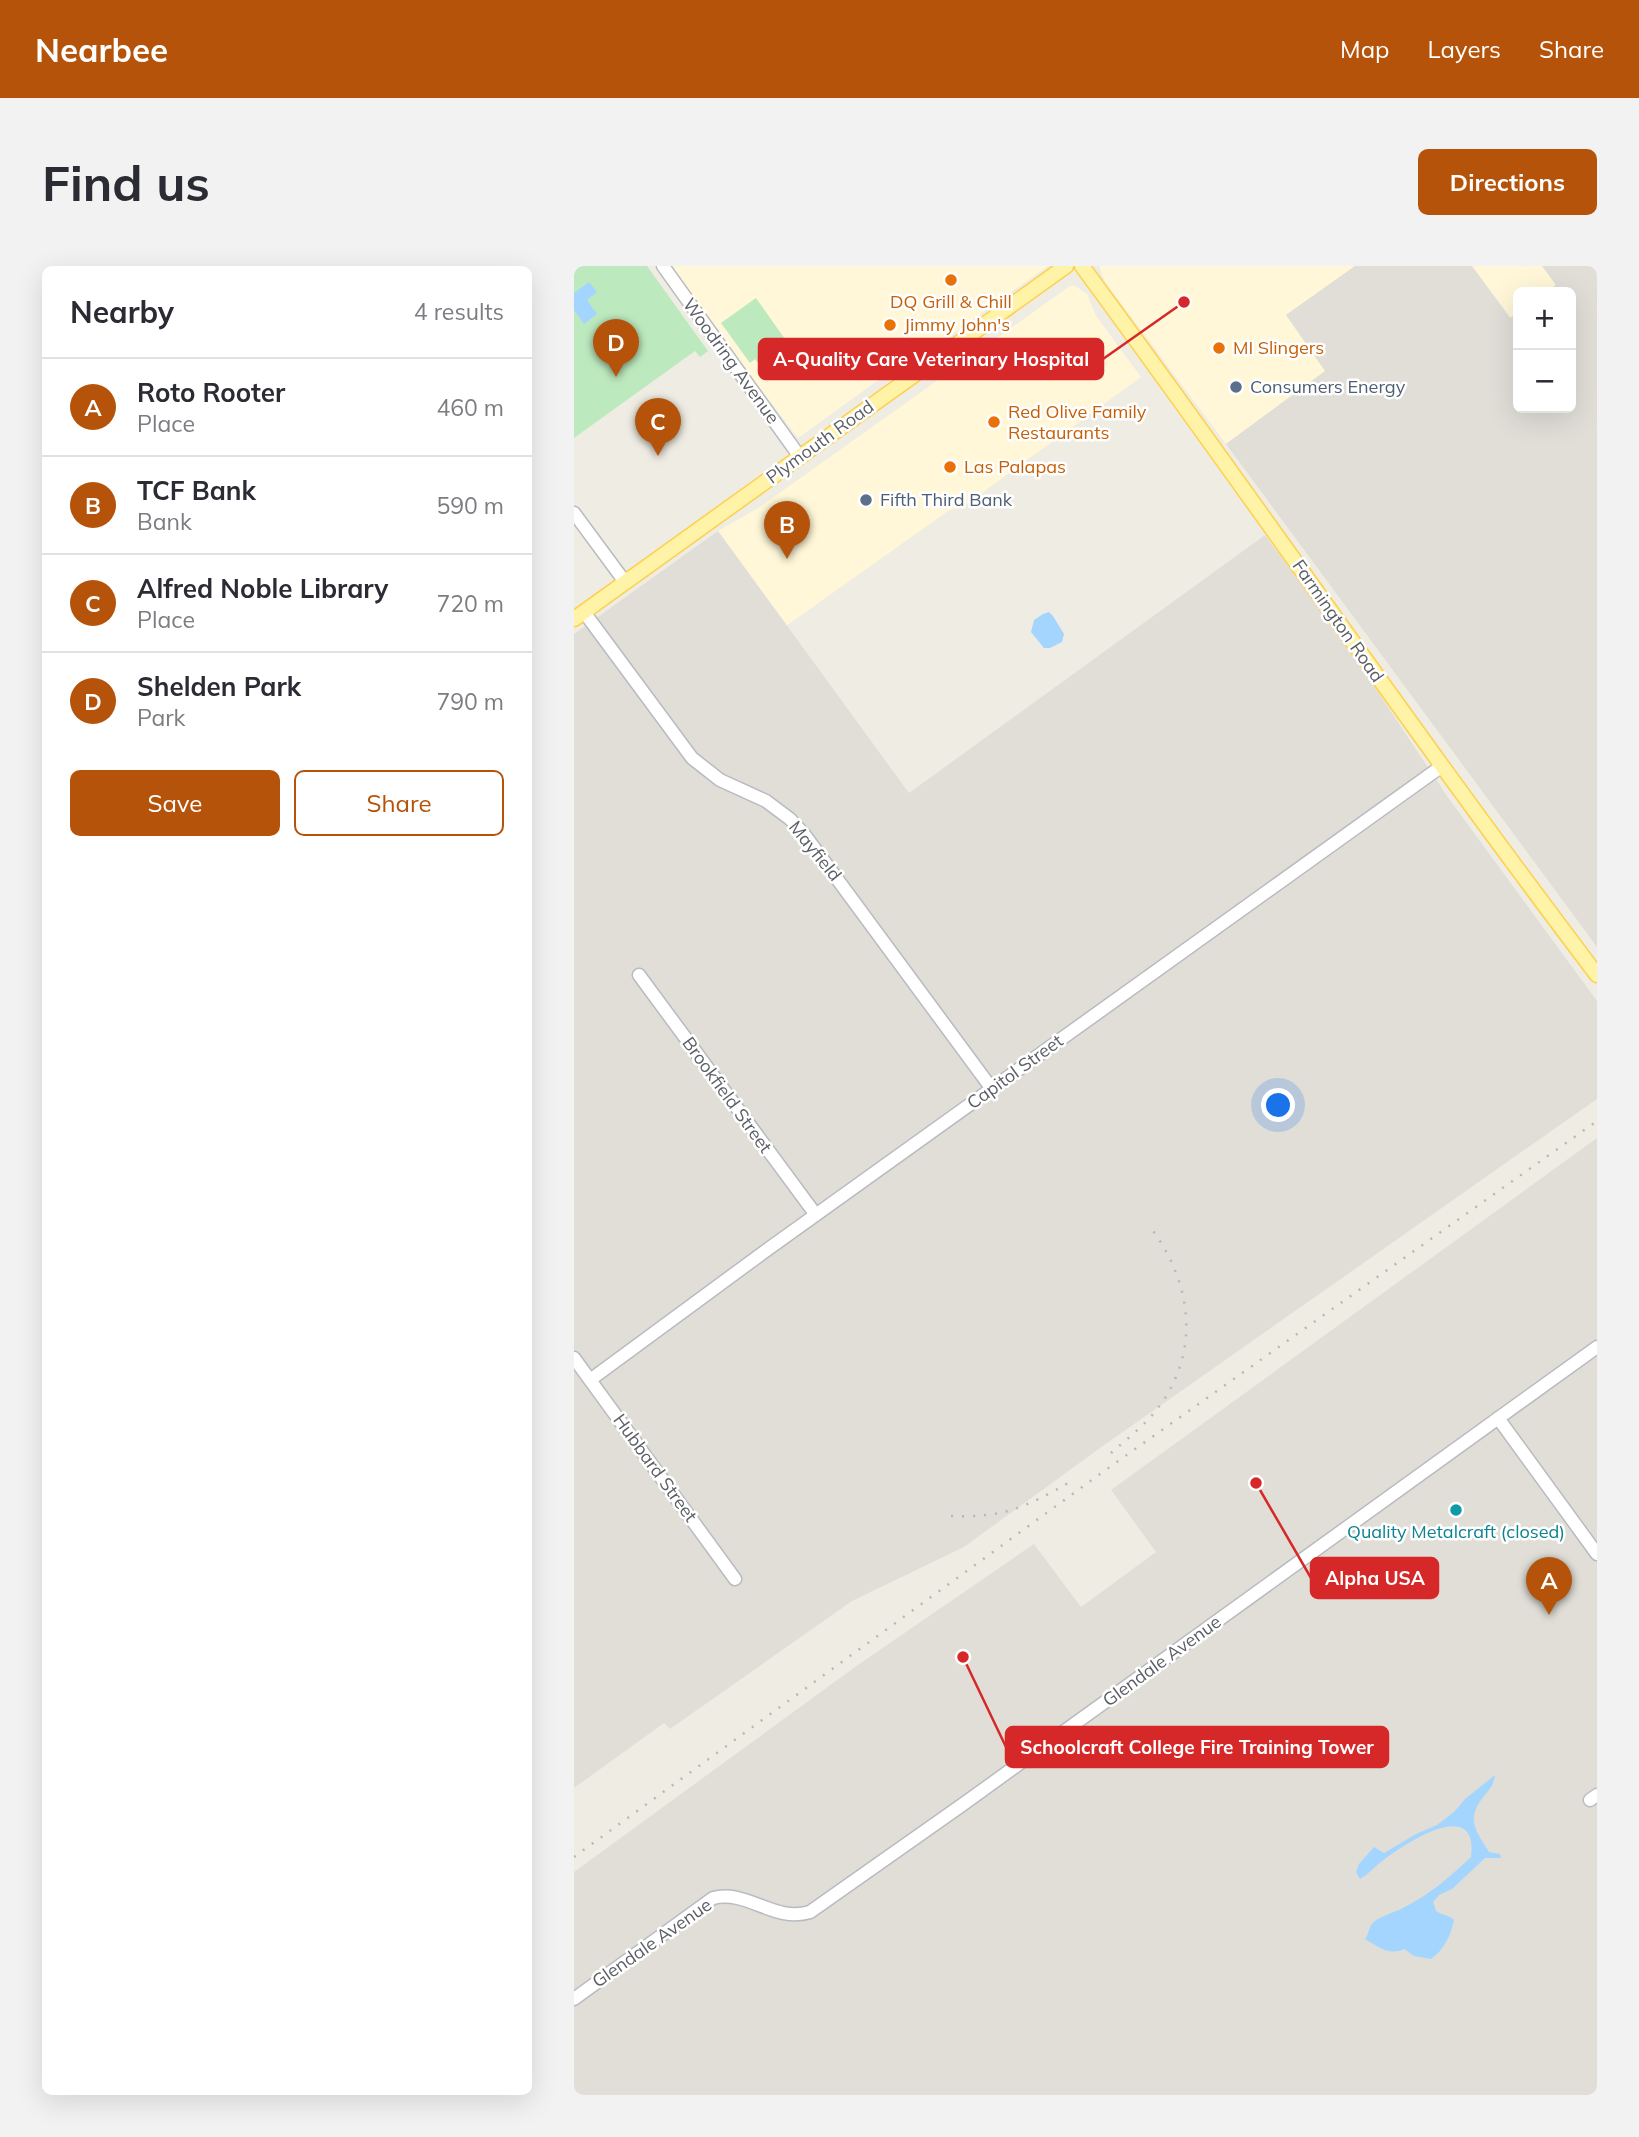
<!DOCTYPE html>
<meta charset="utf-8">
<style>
:root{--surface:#fff;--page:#f2f2f3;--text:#2b2b33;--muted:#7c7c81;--line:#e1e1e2;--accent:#b45309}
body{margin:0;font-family:Mulish,sans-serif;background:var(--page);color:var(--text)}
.controls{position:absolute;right:21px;top:21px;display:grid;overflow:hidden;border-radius:10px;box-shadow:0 7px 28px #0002}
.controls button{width:63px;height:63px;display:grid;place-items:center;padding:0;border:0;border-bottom:2px solid var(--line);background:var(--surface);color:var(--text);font:35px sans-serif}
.you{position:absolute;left:705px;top:840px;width:24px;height:24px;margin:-18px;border:5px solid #fff;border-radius:50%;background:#1a73e8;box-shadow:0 0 0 10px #1a73e833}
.badge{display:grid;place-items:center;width:46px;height:46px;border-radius:50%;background:var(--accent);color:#fff;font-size:23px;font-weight:700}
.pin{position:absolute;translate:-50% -58px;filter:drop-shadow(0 2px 4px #0008)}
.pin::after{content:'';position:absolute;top:37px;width:24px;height:21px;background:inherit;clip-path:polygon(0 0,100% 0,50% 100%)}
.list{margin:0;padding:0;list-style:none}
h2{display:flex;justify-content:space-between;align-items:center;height:91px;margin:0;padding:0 28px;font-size:30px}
h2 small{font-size:23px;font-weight:400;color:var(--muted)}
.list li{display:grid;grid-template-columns:46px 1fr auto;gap:21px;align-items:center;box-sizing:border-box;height:98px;padding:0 28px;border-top:2px solid var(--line)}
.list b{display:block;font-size:26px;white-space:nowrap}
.list p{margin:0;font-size:23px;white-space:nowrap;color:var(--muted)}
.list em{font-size:23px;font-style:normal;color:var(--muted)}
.actions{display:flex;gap:14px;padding:21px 28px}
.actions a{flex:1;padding:16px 0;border:2px solid var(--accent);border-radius:10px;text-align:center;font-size:24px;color:var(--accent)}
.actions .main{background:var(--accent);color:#fff}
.map{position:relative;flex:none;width:1023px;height:1829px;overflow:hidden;border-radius:10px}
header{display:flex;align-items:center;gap:42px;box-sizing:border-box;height:98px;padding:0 35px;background:var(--accent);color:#fff}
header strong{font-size:33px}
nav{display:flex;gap:38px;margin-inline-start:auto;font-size:24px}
.intro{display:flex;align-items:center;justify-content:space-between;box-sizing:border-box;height:168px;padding:0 42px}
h1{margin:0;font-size:49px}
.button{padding:18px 32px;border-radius:10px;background:var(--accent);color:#fff;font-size:24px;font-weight:700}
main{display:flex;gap:42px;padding:0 42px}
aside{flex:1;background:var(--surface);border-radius:10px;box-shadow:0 7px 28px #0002}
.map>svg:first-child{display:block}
.commercial{fill:#fff7d8}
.industrial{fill:#e0ded7}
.green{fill:#bde9be}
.water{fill:#a3d5ff}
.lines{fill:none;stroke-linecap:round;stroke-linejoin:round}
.minor-casing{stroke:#b8bbc0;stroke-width:15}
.major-casing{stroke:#fdd04e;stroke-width:17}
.minor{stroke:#fff;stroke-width:12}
.major{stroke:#fff3a8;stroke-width:14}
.rail{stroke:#b6b7b8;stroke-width:2.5;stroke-dasharray:2 9;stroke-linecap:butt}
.food-dot{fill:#e8710a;stroke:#fff;stroke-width:2.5}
.service-dot{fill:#5c6f8a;stroke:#fff;stroke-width:2.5}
.culture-dot{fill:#0f9aa8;stroke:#fff;stroke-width:2.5}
.labels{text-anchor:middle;stroke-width:5;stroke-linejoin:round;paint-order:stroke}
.food-label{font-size:18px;fill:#c56008;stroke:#fff;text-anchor:start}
.street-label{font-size:18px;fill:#5b5f65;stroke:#fff}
.service-label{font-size:18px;fill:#4e5e75;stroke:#fff;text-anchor:start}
.culture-label{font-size:18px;fill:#0d838f;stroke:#fff}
.leader{fill:none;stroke:#d62828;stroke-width:2.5}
.callout-dot{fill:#d62828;stroke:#fff;stroke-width:2.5}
.callout{fill:#d62828;stroke:#d62828;stroke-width:2.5}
.callout-label{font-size:19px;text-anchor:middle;font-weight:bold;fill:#fff}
</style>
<header>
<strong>Nearbee</strong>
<nav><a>Map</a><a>Layers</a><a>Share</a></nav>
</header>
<div class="intro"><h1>Find us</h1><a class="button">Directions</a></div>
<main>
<aside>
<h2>Nearby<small>4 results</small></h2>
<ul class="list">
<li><span class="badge">A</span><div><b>Roto Rooter</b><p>Place</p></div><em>460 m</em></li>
<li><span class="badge">B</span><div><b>TCF Bank</b><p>Bank</p></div><em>590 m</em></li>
<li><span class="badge">C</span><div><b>Alfred Noble Library</b><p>Place</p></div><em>720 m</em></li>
<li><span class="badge">D</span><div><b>Shelden Park</b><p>Park</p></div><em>790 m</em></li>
</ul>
<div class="actions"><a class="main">Save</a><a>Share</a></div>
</aside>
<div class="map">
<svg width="1023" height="1829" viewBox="0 0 1023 1829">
<rect width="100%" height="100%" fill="#efede3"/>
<!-- commercial -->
<path class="commercial" d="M93,0H474L363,79L332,94L224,172Z
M525,0H781L712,49L752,105L652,178L531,16Z
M898,0H968L982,19L972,26H944V47L937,52Z
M496,20H501L513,28L522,50L567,111L390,240L374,245L212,360L144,265L186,241Z"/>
<!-- industrial -->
<path class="industrial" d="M781,0H898L936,52L944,47V142H997V26H972L982,19L968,0H1023V681L652,178L751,105L712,49Z
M144,265L335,527L691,269L786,399L873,530L1023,735V833L526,1182L390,1281L278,1335L96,1463L90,1457L0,1522V368Z
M1023,872V1829H0V1606L281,1401L460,1278L507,1341L582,1286L537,1224Z"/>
<!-- green -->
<path class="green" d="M0,0H73L134,85L126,91L121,85L0,172Z
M182,32L213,76L184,97L181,93L176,97L147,57Z"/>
<!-- water -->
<path class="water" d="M15,16L23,26L13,34L23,48L10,58L0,44V27Z
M475,346L479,350L490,368L488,376L476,382H470L457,366L460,354L469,348Z
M921,1509C920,1518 916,1523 911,1529C891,1553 901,1563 915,1586L926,1588L927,1592H911L878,1623L865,1629L859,1636L862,1645C868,1649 875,1649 880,1654C877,1669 870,1684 857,1693L840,1690L830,1683C816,1690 804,1681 791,1673C795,1668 794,1663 798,1658C803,1651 819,1647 827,1643C854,1630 876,1611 897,1591C905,1528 829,1578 807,1596C799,1602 796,1607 786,1613L782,1606L785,1598L800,1581L810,1587L842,1568L863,1559L880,1546L891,1533Z"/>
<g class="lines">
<defs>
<path id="minor" d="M89,0L226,191
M0,247L51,316
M10,346L118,492L146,514L192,535L216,553L230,568L418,823
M65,709L242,949
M0,1092L161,1313
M16,1114L190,986L868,500
M924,1152L1023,1288
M1016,1534L1023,1529
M0,1733L139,1632C173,1623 200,1657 236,1646L388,1539L1023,1081"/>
<path id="major" d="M508,0C681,235 846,476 1023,709
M0,353L492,0"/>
</defs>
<!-- minor casing -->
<use href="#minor" class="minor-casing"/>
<!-- major casing -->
<use href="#major" class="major-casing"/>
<!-- minor -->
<use href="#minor" class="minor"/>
<!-- major -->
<use href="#major" class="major"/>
<!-- rail -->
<path class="rail" d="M537,1187C553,1173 571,1159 584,1142C627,1085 618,1017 577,962
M377,1250C432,1252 451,1241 498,1215
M0,1591L526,1208L1023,855"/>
</g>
<!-- markers -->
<g class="food-dot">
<circle cx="377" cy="14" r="7"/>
<circle cx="316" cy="59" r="7"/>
<circle cx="645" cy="82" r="7"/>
<circle cx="420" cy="156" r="7"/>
<circle cx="376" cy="201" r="7"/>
</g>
<g class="service-dot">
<circle cx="662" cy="121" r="7"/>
<circle cx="292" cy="234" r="7"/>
</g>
<circle class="culture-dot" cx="882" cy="1244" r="7"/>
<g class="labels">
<!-- food labels -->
<g class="food-label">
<text x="377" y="42" text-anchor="middle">DQ Grill &amp; Chill</text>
<text x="330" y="65">Jimmy John's</text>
<text x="659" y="88">MI Slingers</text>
<text x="434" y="152">Red Olive Family<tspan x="434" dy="21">Restaurants</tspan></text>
<text x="390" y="207">Las Palapas</text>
</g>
<!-- street labels -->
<g class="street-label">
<text transform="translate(157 95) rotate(54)" y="6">Woodring Avenue</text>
<text transform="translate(246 176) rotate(-36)" y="6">Plymouth Road</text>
<text transform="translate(764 355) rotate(55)" y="6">Farmington Road</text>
<text transform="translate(241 585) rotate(51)" y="6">Mayfield</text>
<text transform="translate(441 806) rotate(-36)" y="6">Capitol Street</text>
<text transform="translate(153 829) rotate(54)" y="6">Brookfield Street</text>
<text transform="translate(81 1202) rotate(54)" y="6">Hubbard Street</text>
<text transform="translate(588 1395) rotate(-36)" y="6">Glendale Avenue</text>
<text transform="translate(78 1677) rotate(-35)" y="6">Glendale Avenue</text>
</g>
<!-- service labels -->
<g class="service-label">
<text x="676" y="127">Consumers Energy</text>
<text x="306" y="240">Fifth Third Bank</text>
</g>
<!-- culture labels -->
<g class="culture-label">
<text x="882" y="1272">Quality Metalcraft (closed)</text>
</g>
</g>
<!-- callouts -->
<path class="leader" d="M610 36L529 93M682 1217L737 1312M389 1391L432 1481"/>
<g class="callout-dot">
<circle cx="610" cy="36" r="7"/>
<circle cx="682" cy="1217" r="7"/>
<circle cx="389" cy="1391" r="7"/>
</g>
<g class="callout">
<rect x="185" y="73" width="344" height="40" rx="7"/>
<rect x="737" y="1292" width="127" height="40" rx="7"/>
<rect x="432" y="1461" width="382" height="40" rx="7"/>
</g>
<g class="callout-label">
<text x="357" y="100">A-Quality Care Veterinary Hospital</text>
<text x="801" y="1319">Alpha USA</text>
<text x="623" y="1488">Schoolcraft College Fire Training Tower</text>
</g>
</svg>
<div class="controls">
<button>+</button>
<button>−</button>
</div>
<div class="you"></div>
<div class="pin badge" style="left:975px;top:1349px">A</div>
<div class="pin badge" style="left:213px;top:293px">B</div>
<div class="pin badge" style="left:84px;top:190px">C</div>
<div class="pin badge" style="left:42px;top:111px">D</div>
</div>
</main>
